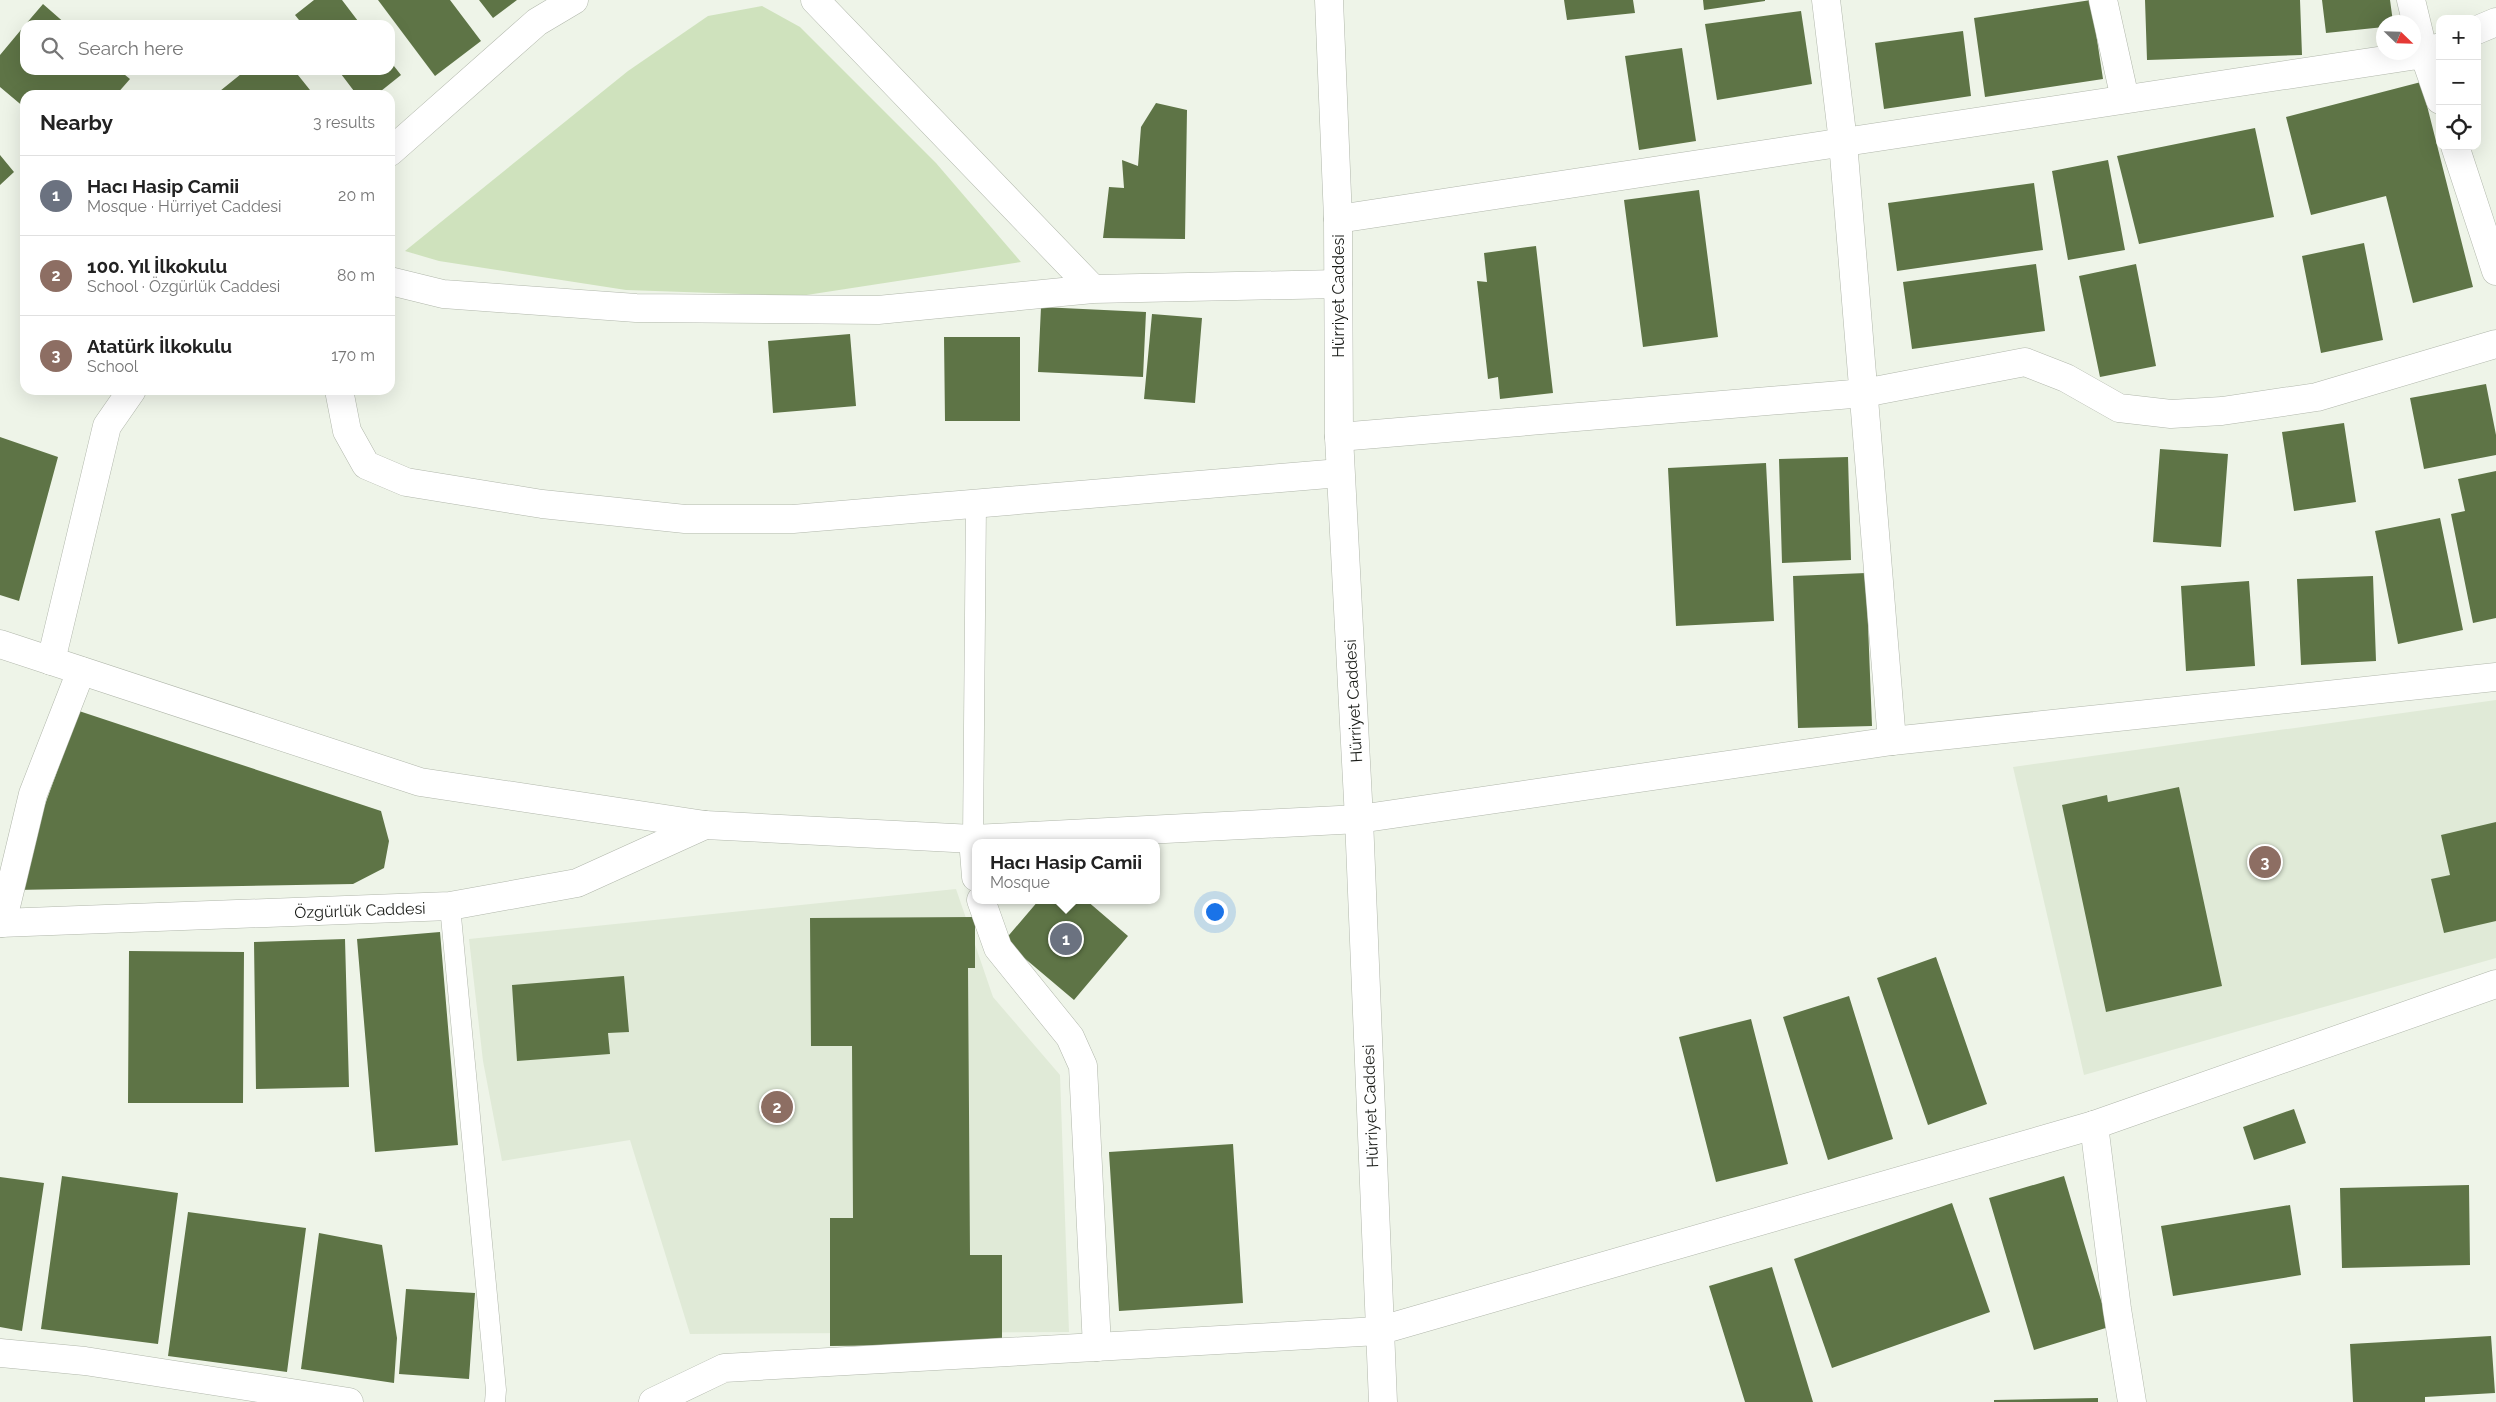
<!DOCTYPE html>
<meta charset="utf-8">
<style>
:root{--surface:#fff;--page:#f6f6f6;--text:#222;--muted:#767676;--line:#e0e0e0;--accent:#111827}
body{margin:0;font-family:Raleway,sans-serif;background:var(--page);color:var(--text)}
.controls{position:absolute;right:15px;top:15px;display:grid;overflow:hidden;border-radius:10px;box-shadow:0 5px 20px #0002}
.controls button{width:45px;height:45px;display:grid;place-items:center;padding:0;border:0;border-bottom:1px solid var(--line);background:var(--surface);color:var(--text);font:25px sans-serif}
.compass{position:absolute;left:2376px;top:15px;width:45px;height:45px;border-radius:50%;background:var(--surface);box-shadow:0 5px 20px #0002;rotate:113deg}
.you{position:absolute;left:1214px;top:911px;width:18px;height:18px;margin:-12px;border:4px solid #fff;border-radius:50%;background:#1a73e8;box-shadow:0 0 0 8px #1a73e833}
.badge{display:grid;place-items:center;width:32px;height:32px;border-radius:50%;background:var(--accent);color:#fff;font-size:16px;font-weight:700}
.pin{position:absolute;translate:-50% -50%;border:2px solid #fff;box-shadow:0 1px 5px #0006}
.popup{position:absolute;left:972px;top:839px;width:188px;height:65px;box-sizing:border-box;display:grid;place-content:center;border-radius:10px;background:var(--surface);filter:drop-shadow(0 1px 4px #0005);font-size:16px;white-space:nowrap;color:var(--muted)}
.popup b{font-size:19px;color:var(--text)}
.popup::after{content:'';position:absolute;left:50%;top:100%;margin-left:-10px;border:10px solid transparent;border-top-color:var(--surface)}
.list{margin:0;padding:0;list-style:none}
h2{display:flex;justify-content:space-between;align-items:center;height:65px;margin:0;padding:0 20px;font-size:21px}
h2 small{font-size:16px;font-weight:400;color:var(--muted)}
.list li{display:grid;grid-template-columns:32px 1fr auto;gap:15px;align-items:center;box-sizing:border-box;height:80px;padding:0 20px;border-top:1px solid var(--line)}
.list b{display:block;font-size:19px;white-space:nowrap}
.list p{margin:0;font-size:16px;white-space:nowrap;color:var(--muted)}
.list em{font-size:16px;font-style:normal;color:var(--muted)}
.icon{flex:none;width:28px;height:28px;fill:none;stroke:currentColor;stroke-width:2;stroke-linecap:round;stroke-linejoin:round}
.map{position:relative;flex:none;width:2496px;height:1402px;overflow:hidden}
.search{position:absolute;background:var(--surface);box-shadow:0 5px 20px #0002;left:20px;top:20px;width:375px;height:55px;display:flex;align-items:center;gap:12px;box-sizing:border-box;padding:0 18px;border-radius:15px;color:var(--muted);font-size:19px}
.panel{position:absolute;background:var(--surface);box-shadow:0 5px 20px #0002;left:20px;top:90px;width:375px;height:305px;border-radius:15px}
.map>svg:first-child{display:block}
.built{fill:#e0ead7}
.green{fill:#cfe2bd}
.building{fill:#5e7446}
.lines{fill:none;stroke-linecap:round;stroke-linejoin:round}
.service-casing{stroke:#b1b7ab;stroke-width:21}
.minor-casing{stroke:#b1b7ab;stroke-width:29}
.tertiary-casing{stroke:#b1b7ab;stroke-width:29}
.secondary-casing{stroke:#b1b7ab;stroke-width:29}
.service{stroke:#fff;stroke-width:20}
.minor{stroke:#fff;stroke-width:28}
.tertiary{stroke:#fff;stroke-width:28}
.secondary{stroke:#fff;stroke-width:28}
.labels{text-anchor:middle;stroke-width:4;stroke-linejoin:round;paint-order:stroke}
.street-label{font-size:16px;fill:#171915;stroke:#fff}
</style>
<div class="map">
<svg width="2496" height="1402" viewBox="0 0 2496 1402">
<rect width="100%" height="100%" fill="#eef4e8"/>
<!-- built -->
<path class="built" d="M2496,700V958L2084,1075L2013,767Z
M956,889L993,997L1060,1075L1069,1332L690,1334L630,1140L502,1161L483,1061L469,939Z"/>
<!-- green -->
<path class="green" d="M762,6L800,27L936,163L1021,262L800,296L626,290L439,261L405,251L628,71L708,16Z"/>
<!-- building -->
<path class="building" d="M314,0H342L361,25H303L295,15Z
M378,0H450L481,41L435,76Z
M479,0H517L493,18Z
M1564,0H1633L1635,13L1567,20Z
M1703,0H1765V1L1704,10Z
M2091,0L2103,79L1985,97L1974,18Z
M2145,0H2300L2302,55L2147,60Z
M2322,0H2390L2393,22H2384V27L2326,33Z
M43,4L67,25H25Z
M1801,11L1812,84L1717,100L1705,24Z
M25,25V70H119L130,79L116,95H25V108L0,87V55Z
M1963,31L1971,96L1884,109L1875,43Z
M1682,48L1696,141L1639,150L1625,56Z
M390,61L401,75L376,95H357L338,70H390Z
M246,70H294L314,95H215Z
M2421,82L2473,287L2413,303L2386,196L2311,215L2286,117Z
M1156,103L1187,110L1185,239L1103,238L1109,187L1124,188L1122,160L1138,166L1141,127Z
M2255,128L2274,217L2139,244L2117,156Z
M0,155L14,172L0,185Z
M2108,160L2125,250L2068,260L2052,171Z
M2034,183L2043,250L1897,271L1888,203Z
M1699,190L1718,337L1643,347L1624,200Z
M2364,243L2383,340L2321,353L2302,256Z
M1536,246L1553,393L1500,399L1498,377L1488,379L1477,281L1487,282L1484,253Z
M2036,264L2045,331L1912,349L1903,282Z
M2136,264L2156,366L2100,377L2079,276Z
M1041,307L1146,312L1143,377L1038,372Z
M1152,314L1202,318L1195,403L1144,399Z
M850,334L856,406L773,413L768,341Z
M944,337H1020V421H945Z
M2486,384L2496,435V455L2424,469L2410,398Z
M2344,423L2356,502L2294,511L2282,432Z
M0,437L58,457L19,601L0,595Z
M2160,449L2228,454L2221,547L2153,542Z
M1848,457L1851,560L1782,563L1779,459Z
M1766,463L1774,621L1676,626L1668,468Z
M2496,471V618L2473,623L2451,514L2465,511L2458,479Z
M2440,518L2463,630L2398,644L2375,531Z
M1866,573L1872,726L1798,728L1793,576Z
M2373,576L2376,661L2301,665L2297,579Z
M2249,581L2255,666L2186,671L2181,586Z
M79,711L381,811L389,841L384,868L353,884L14,890Z
M2179,787L2222,986L2106,1012L2062,805L2107,795L2108,802Z
M2496,822V921L2444,933L2431,879L2450,875L2441,835Z
M1039,900H1086L1128,936L1074,1000L1004,941Z
M975,917V968H968L970,1255H1002V1344L830,1346V1218H853L852,1046H811L810,918Z
M440,932L458,1145L375,1152L357,939Z
M345,939L349,1087L256,1089L254,942Z
M129,951L244,952L243,1103H128Z
M1936,957L1987,1104L1928,1125L1877,978Z
M624,976L629,1032L608,1033L610,1054L517,1061L512,985Z
M1849,996L1893,1139L1828,1160L1783,1017Z
M1751,1019L1788,1164L1716,1182L1679,1037Z
M2294,1109L2306,1143L2254,1160L2243,1127Z
M1233,1144L1243,1303L1119,1311L1109,1152Z
M62,1176L178,1193L158,1344L41,1329Z
M2064,1176L2109,1327L2034,1350L1989,1198Z
M0,1177L44,1183L22,1331L0,1327Z
M2469,1185L2470,1265L2342,1268L2340,1188Z
M1952,1203L1990,1312L1832,1368L1794,1259Z
M2290,1205L2301,1275L2173,1296L2161,1226Z
M188,1212L306,1228L287,1372L168,1356Z
M319,1233L382,1245L397,1338L394,1383L301,1369Z
M1772,1267L1813,1402H1745L1709,1286Z
M406,1289L475,1293L469,1379L399,1374Z
M2491,1336L2495,1393L2425,1397V1402H2353L2350,1344Z
M2098,1398V1402H1994V1400Z"/>
<g class="lines">
<defs>
<path id="service" d="M973,839L976,504
M450,906L496,1390L495,1402"/>
<path id="minor" d="M815,0L1093,289
M1826,0L1843,142L1892,741
M2103,0L2125,99
M2411,0L2424,54L2440,100
M2477,30L2496,22
M2455,146L2496,271
M390,152L537,22L574,0
M1338,219L2424,54L2440,47
M390,281L443,294L636,308L878,310L1093,289L1338,284
M339,390L347,431L366,465L406,482L542,504L685,519H793L1340,473
M1339,437L1864,393L2025,362L2066,378L2119,408L2171,414L2222,411L2317,397L2496,344
M51,661L107,426L132,390
M973,839L976,877
M981,900L998,948L1070,1037L1083,1066L1097,1347
M2,923L33,794L81,671
M2094,1125L2117,1309L2132,1402
M0,1353L85,1361L349,1402"/>
<path id="tertiary" d="M1329,0L1338,219L1339,437L1359,819L1383,1402
M0,923L450,906L577,883L705,825
M653,1402L724,1368L1378,1331L2094,1125L2496,984"/>
<path id="secondary" d="M0,644L420,782L705,825L973,839L1359,819L1892,741L2496,677"/>
</defs>
<!-- service casing -->
<use href="#service" class="service-casing"/>
<!-- minor casing -->
<use href="#minor" class="minor-casing"/>
<!-- tertiary casing -->
<use href="#tertiary" class="tertiary-casing"/>
<!-- secondary casing -->
<use href="#secondary" class="secondary-casing"/>
<!-- service -->
<use href="#service" class="service"/>
<!-- minor -->
<use href="#minor" class="minor"/>
<!-- tertiary -->
<use href="#tertiary" class="tertiary"/>
<!-- secondary -->
<use href="#secondary" class="secondary"/>
</g>
<g class="labels">
<!-- street labels -->
<g class="street-label">
<text transform="translate(1338 296) rotate(-90)" y="6">Hürriyet Caddesi</text>
<text transform="translate(1353 701) rotate(-93)" y="6">Hürriyet Caddesi</text>
<text transform="translate(360 910) rotate(-2)" y="6">Özgürlük Caddesi</text>
<text transform="translate(1370 1106) rotate(-92)" y="6">Hürriyet Caddesi</text>
</g>
</g>
</svg>
<div class="controls">
<button>+</button>
<button>−</button>
<button><svg class="icon" aria-label="locate" viewBox="0 0 24 24"><circle cx="12" cy="12" r="6"/><path d="M12 2v4M12 18v4M2 12h4M18 12h4"/></svg></button>
</div>
<svg class="compass" viewBox="-18 -18 36 36"><path d="M0-13l5 13h-10z" fill="#e53935"/><path d="M0 13l5-13h-10z" fill="#767676"/></svg>
<div class="you"></div>
<div class="pin badge" style="left:1066px;top:939px;background:#6b7280">1</div>
<div class="popup"><b>Hacı Hasip Camii</b>Mosque</div>
<div class="pin badge" style="left:777px;top:1107px;background:#8d6e63">2</div>
<div class="pin badge" style="left:2265px;top:862px;background:#8d6e63">3</div>
<div class="search"><svg class="icon" aria-label="search" viewBox="0 0 24 24"><circle cx="10" cy="10" r="6"/><path d="M15 15l6 6"/></svg>Search here</div>
<section class="panel">
<h2>Nearby<small>3 results</small></h2>
<ul class="list">
<li><span class="badge" style="background:#6b7280">1</span><div><b>Hacı Hasip Camii</b><p>Mosque · Hürriyet Caddesi</p></div><em>20 m</em></li>
<li><span class="badge" style="background:#8d6e63">2</span><div><b>100. Yıl İlkokulu</b><p>School · Özgürlük Caddesi</p></div><em>80 m</em></li>
<li><span class="badge" style="background:#8d6e63">3</span><div><b>Atatürk İlkokulu</b><p>School</p></div><em>170 m</em></li>
</ul>
</section>
</div>
